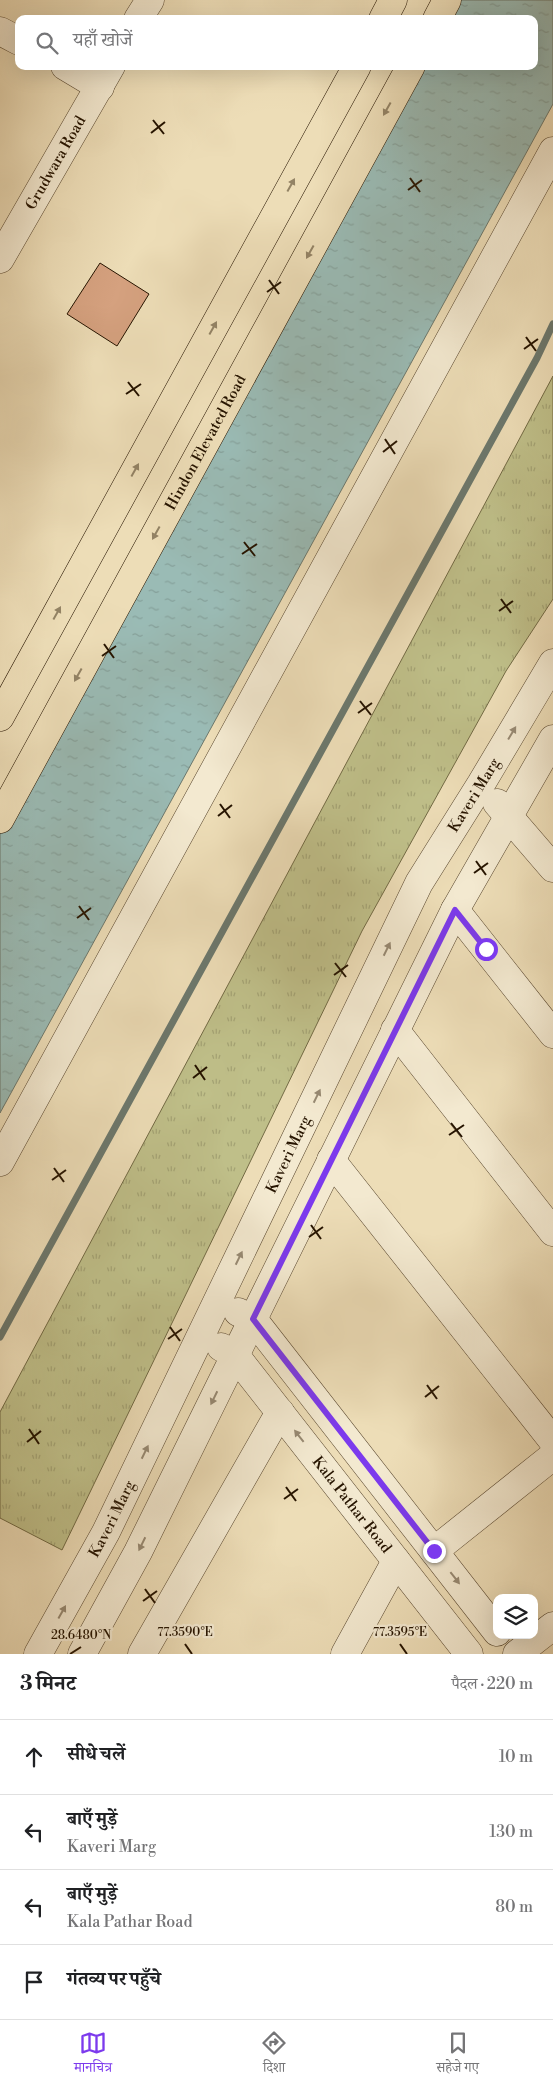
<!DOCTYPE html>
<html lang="hi">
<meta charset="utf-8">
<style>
:root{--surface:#fff;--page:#f6f6f6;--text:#202124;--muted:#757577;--line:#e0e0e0;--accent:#7c3aed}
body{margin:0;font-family:"Libre Bodoni","Noto Serif Devanagari",serif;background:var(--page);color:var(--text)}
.controls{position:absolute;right:15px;bottom:15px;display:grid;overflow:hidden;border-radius:10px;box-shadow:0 5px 20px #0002}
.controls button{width:45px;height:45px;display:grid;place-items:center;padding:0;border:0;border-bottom:1px solid var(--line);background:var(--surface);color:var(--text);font:25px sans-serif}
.stop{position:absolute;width:15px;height:15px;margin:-11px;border:4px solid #7c3aed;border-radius:50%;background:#fff}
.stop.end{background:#7c3aed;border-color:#fff;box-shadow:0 1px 5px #0008}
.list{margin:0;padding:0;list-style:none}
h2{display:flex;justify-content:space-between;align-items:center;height:65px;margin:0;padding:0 20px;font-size:21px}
h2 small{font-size:16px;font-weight:400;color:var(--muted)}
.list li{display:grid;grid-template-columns:32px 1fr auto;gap:15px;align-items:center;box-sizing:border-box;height:75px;padding:0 20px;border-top:1px solid var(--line)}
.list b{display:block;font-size:19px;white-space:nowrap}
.list p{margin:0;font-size:16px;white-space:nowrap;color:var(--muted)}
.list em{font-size:16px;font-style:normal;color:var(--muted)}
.icon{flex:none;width:28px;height:28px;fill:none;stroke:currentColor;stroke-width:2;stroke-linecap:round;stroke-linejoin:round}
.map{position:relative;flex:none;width:553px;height:1654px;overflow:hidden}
.search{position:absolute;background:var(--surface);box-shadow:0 5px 20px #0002;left:15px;right:15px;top:15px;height:55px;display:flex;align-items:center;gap:12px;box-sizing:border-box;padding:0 18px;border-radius:10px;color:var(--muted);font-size:19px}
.sheet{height:365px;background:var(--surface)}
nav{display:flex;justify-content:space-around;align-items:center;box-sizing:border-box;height:70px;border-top:1px solid var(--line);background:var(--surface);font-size:14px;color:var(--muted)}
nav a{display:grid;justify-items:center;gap:2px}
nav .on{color:var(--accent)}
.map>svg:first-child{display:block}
.grass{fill:url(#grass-tufts);stroke:#726a44}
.water{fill:url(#water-ripples);stroke:#6c786d}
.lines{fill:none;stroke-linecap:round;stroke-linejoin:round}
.stream{stroke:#6c786d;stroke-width:7}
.building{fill:#d5a17f;stroke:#261400}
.minor-casing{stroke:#58462e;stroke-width:29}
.highway-casing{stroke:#261400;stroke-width:29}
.minor{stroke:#f3e9d0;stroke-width:28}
.highway{stroke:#edddb7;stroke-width:28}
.oneway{fill:#938365}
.oneway2{fill:#978972}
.route{stroke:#7c3aed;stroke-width:6}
.ticks{fill:none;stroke:#261400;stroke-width:2}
.labels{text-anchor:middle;stroke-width:4.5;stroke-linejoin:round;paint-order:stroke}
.street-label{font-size:15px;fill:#261400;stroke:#f3e9d0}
.ticks-label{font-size:12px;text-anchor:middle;fill:#261400;stroke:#f3e9d0;stroke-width:4.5;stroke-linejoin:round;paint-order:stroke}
</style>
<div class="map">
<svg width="553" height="1654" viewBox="0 0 553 1654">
<defs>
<pattern id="grass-tufts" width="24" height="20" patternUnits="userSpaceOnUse" patternTransform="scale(1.25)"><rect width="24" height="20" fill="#bfbf89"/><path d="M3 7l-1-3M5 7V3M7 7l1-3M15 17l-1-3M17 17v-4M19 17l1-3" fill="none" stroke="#a4a374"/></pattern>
<pattern id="water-ripples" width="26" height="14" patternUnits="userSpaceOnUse" patternTransform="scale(1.25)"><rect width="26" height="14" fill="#9abbb5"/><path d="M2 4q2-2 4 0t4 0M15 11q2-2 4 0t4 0" fill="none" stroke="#85a09a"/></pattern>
</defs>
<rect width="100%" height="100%" fill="#edddb7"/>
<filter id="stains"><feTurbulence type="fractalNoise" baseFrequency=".004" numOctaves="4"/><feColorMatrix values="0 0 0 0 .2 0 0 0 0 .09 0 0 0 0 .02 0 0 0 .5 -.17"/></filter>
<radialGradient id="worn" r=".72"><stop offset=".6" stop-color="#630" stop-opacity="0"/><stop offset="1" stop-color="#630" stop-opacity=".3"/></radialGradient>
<!-- grass -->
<path class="grass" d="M553,376V599L506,671L362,931L62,1550L0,1518V1412Z"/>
<!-- water -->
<path class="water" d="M436,0H553V104L0,1113V794L400,66H534V19H426Z"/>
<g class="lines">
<!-- stream -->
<path class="stream" d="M0,1337L537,358L553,324"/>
</g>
<!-- building -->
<path class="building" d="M100,263L149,294L117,346L67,314Z"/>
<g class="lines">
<defs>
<g id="minor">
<path d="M138,19L150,0"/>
<path d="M0,31L19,41"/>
<path d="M65,66L100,87"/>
<path id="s1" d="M0,259L111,66"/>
<path d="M497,803L553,868"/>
<path d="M455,910L553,1034"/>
<path d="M395,1030L553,1232"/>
<path d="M331,1160L553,1441"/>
<path d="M0,1162L553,151"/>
<path d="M238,1312L253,1319L497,1632"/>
<path id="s2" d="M221,1347L235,1355L469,1654"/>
<path d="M434,1551L553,1456"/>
<path id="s3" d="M38,1654L106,1532L419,883L481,784L553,663"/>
<path d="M82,1654L138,1552L455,910L553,739"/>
<path d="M142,1654L280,1412"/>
<path d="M345,1654L396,1561"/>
<path d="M517,1654L553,1626"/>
</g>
<g id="highway">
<path d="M383,19L393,0"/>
<path d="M437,19L447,0"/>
<path d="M0,717L357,66"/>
<path id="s4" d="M0,819L411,66"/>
</g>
</defs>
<!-- minor casing -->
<use href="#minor" class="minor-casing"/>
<!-- highway casing -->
<use href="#highway" class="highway-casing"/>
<!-- minor -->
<use href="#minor" class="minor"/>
<!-- highway -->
<use href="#highway" class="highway"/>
</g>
<!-- one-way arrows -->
<defs><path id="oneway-solid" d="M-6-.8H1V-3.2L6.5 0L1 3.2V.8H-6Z" transform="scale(1.25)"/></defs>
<g class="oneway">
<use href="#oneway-solid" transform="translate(387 109) rotate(119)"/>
<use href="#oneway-solid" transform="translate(291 185) rotate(-61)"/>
<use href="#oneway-solid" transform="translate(310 252) rotate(119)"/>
<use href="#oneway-solid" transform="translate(213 328) rotate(-61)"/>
<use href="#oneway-solid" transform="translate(135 470) rotate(-61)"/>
<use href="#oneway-solid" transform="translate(156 533) rotate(119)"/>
<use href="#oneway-solid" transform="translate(57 613) rotate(-61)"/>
<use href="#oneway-solid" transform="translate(78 675) rotate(119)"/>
</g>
<g class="oneway2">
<use href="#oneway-solid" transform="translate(512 733) rotate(-59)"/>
<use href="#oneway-solid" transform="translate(387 949) rotate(-64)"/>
<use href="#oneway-solid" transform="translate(317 1096) rotate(-64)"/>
<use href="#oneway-solid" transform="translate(239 1258) rotate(-64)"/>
<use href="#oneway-solid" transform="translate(214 1398) rotate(116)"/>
<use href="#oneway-solid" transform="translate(299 1436) rotate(-128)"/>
<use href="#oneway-solid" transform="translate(145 1452) rotate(-64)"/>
<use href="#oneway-solid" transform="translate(142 1544) rotate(116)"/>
<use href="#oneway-solid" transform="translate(455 1578) rotate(52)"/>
<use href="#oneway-solid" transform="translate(62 1612) rotate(-61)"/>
</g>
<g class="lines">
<!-- route -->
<path class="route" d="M434,1551L253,1319L455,910L486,949"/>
</g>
<!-- ticks -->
<path class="ticks" d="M153,120L164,134M151,133L165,122M410,178L420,192M408,190L422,180M269,280L279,294M267,292L281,282M526,337L536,351M524,349L538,339M128,382L139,396M126,394L141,384M385,439L395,454M383,452L397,441M244,542L255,556M242,554L257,544M501,599L511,613M499,611L513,601M104,644L114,658M102,656L116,646M360,701L371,715M358,713L372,703M220,804L230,818M218,816L232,805M476,861L486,875M474,873L488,863M79,906L89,920M77,918L91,908M335,963L346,977M334,975L348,965M195,1065L205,1080M193,1078L207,1067M451,1123L462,1137M449,1135L464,1125M54,1168L64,1182M52,1180L66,1170M311,1225L321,1239M309,1237L323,1227M170,1327L180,1341M168,1339L182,1329M427,1385L437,1399M425,1397L439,1386M29,1429L39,1444M27,1442L41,1431M286,1487L296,1501M284,1499L298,1489M145,1589L155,1603M143,1601L157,1591M185,1644L192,1654M400,1644L407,1654M70,1654L81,1647"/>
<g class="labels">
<!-- street labels -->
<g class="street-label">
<text dy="5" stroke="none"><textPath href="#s1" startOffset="111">Grudwara Road</textPath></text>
<text dy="5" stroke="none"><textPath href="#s4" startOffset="429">Hindon Elevated Road</textPath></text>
<text dy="5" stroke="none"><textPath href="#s3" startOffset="964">Kaveri Marg</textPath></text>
<text dy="5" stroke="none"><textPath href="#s3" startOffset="559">Kaveri Marg</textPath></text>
<text dy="5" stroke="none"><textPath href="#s2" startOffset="206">Kala Pathar Road</textPath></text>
<text dy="5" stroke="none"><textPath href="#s3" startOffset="154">Kaveri Marg</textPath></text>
</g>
</g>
<g class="ticks-label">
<text x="185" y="1636">77.3590°E</text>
<text x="400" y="1636">77.3595°E</text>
<text x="81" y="1639">28.6480°N</text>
</g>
<rect width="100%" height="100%" filter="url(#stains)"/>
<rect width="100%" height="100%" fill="url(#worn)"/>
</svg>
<div class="controls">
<button><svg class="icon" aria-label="layers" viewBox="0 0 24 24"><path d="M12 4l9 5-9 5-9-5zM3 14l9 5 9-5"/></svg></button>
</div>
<div class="stop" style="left:486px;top:949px"></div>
<div class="stop end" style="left:434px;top:1551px"></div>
<div class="search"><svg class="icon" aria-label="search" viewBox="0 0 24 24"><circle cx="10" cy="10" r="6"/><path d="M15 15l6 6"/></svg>यहाँ खोजें</div>
</div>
<section class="sheet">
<h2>3 मिनट<small>पैदल · 220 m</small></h2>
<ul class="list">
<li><svg class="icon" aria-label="ahead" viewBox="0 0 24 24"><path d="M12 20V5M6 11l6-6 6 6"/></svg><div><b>सीधे चलें</b></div><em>10 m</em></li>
<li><svg class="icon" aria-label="left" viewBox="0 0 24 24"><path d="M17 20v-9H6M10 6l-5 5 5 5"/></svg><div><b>बाएँ मुड़ें</b><p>Kaveri Marg</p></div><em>130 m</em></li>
<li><svg class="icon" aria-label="left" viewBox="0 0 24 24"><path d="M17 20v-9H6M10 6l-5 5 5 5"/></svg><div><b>बाएँ मुड़ें</b><p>Kala Pathar Road</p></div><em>80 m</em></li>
<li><svg class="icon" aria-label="arrive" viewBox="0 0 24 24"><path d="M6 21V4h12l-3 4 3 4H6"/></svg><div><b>गंतव्य पर पहुँचे</b></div></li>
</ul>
</section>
<nav>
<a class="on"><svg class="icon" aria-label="map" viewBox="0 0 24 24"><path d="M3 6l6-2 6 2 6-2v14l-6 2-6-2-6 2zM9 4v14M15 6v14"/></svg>मानचित्र</a>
<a><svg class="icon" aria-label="directions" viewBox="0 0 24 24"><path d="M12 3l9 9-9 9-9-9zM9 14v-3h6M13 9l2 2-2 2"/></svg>दिशा</a>
<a><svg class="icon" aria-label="saved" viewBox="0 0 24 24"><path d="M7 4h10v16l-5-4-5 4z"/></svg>सहेजे गए</a>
</nav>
